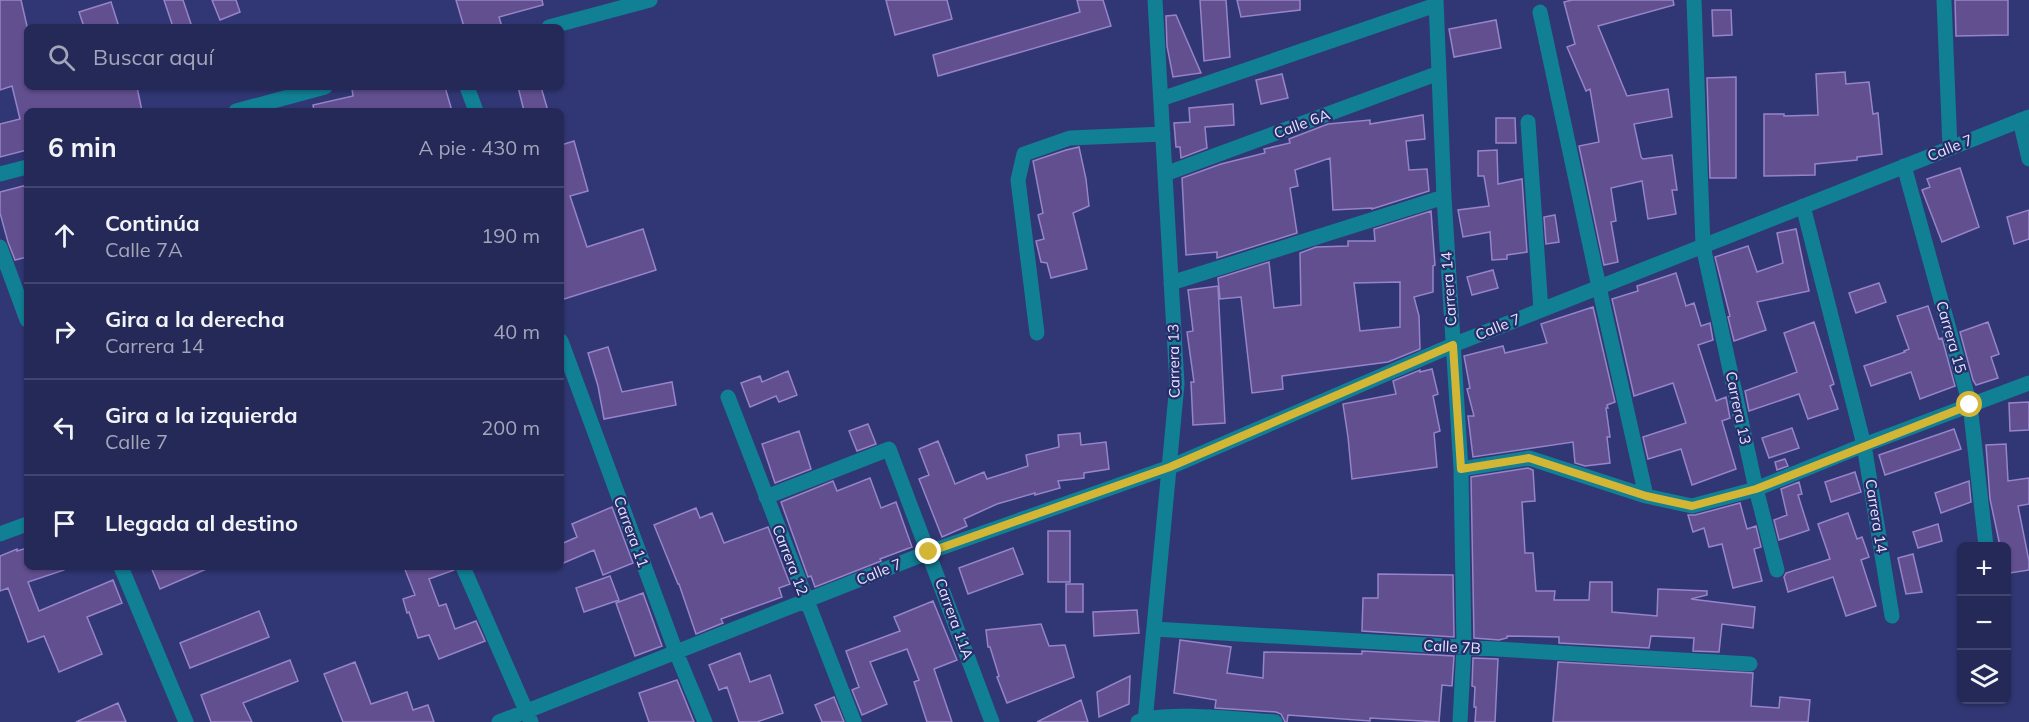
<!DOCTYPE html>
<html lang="es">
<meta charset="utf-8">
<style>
:root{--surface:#252958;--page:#2d315e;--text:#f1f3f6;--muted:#a3a6ba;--line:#42456e}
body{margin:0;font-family:Mulish,sans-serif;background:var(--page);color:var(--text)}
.controls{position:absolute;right:18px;bottom:18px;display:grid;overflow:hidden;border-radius:9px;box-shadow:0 2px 4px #0004}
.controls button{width:54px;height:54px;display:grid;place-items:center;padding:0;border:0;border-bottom:2px solid var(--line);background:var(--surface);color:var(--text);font:30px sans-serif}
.stop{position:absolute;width:18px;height:18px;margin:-14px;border:4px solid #d3b635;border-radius:50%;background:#fff}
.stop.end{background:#d3b635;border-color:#fff;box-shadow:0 2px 6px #0008}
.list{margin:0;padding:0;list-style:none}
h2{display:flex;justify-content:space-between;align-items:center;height:78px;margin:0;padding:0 24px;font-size:26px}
h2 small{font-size:20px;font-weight:400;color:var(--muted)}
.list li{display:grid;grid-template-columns:39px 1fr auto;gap:18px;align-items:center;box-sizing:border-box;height:96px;padding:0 24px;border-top:2px solid var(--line)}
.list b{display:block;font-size:22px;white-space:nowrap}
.list p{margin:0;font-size:20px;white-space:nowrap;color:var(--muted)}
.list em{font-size:20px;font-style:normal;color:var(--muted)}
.icon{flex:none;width:33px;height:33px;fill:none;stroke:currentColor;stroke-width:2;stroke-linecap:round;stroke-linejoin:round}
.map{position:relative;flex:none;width:2029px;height:722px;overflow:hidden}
.search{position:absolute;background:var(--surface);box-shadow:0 2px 4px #0004;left:24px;top:24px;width:540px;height:66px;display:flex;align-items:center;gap:15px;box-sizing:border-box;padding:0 21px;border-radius:9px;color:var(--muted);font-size:22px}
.panel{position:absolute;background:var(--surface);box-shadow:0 2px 4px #0004;left:24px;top:108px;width:540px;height:462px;border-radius:9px}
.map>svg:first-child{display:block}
.building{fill:#624f90;stroke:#9684c9;stroke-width:1.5;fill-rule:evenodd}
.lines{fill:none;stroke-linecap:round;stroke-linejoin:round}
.minor{stroke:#117f94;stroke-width:15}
.route{stroke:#d3b635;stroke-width:8}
.labels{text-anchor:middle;stroke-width:4.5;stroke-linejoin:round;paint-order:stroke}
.street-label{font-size:15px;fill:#e2e7fe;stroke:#282c68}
</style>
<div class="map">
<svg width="2029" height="722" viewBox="0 0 2029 722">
<rect width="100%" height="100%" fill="#313775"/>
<!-- building -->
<path class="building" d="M0,0H21L27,26V87H137L142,111H27V150L0,157V124L20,119L12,86L0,90Z
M164,0H183L192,27H173Z
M212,0H236L240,12L220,20Z
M456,0H542L543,5L499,17L502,27H464Z
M886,0H947L952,19L895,35Z
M1077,0H1103L1111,26L938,76L933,55L1080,12Z
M1200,0H1226L1230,57L1204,61Z
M1237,0H1300V10L1241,17Z
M1572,0H1673L1674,5L1598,26L1627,96L1668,89L1672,117L1634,124L1641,157L1643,159L1672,155L1677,190H1672L1676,214L1648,219L1642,181L1611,188L1616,221L1611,222L1618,262L1604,265L1579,146L1599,142L1590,89L1586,91L1567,47L1575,44L1564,2Z
M1955,0H2008V35L1956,36Z
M111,2L119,27H84L79,12Z
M1712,10H1731L1732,35L1713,36Z
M1176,15L1201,73L1173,77L1167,46L1166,16Z
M1496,20L1501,48L1454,57L1449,29Z
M1845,72L1846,84L1869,82L1873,114L1878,113L1882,154L1857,157V160L1815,164V175L1764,176V114H1784V116L1818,115L1816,74Z
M1282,74L1288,98L1261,104L1256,80Z
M1736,77V178H1710L1707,78Z
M364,87H445L452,111H314L313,105L353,96L352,89Z
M518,87H541L548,111H524Z
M1233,104L1234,125L1205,127L1207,148L1181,158L1180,147H1176L1174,123L1190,122L1189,108Z
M1423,115L1425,139L1406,141L1409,170L1427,169L1429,191L1372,209V208L1333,210L1330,158L1295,170L1298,186L1290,188L1297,233L1217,258V252L1186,255L1182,178L1221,164L1265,153L1264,149L1290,143L1289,139L1328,124L1370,120V124Z
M1496,118H1515L1516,143H1496Z
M574,141L588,191L570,196L587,247L643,229L656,270L561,300V145Z
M1079,147L1086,179L1089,206L1073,213L1087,269L1051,278L1047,263L1041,262L1036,241L1044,239L1038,215L1043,213L1033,161L1066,150Z
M1497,150L1498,184L1522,179L1527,252L1507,255V259L1492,260L1490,232L1463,237L1458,210L1489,206L1484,176H1478V151Z
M1960,168L1979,227L1942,242L1922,190L1930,187L1927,179Z
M27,185V257L15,260L8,242L0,213V192Z
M2029,210V239L2014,244L2007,217Z
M1431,211L1435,265L1433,266V292L1414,297L1419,316L1420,349L1388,362L1282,376L1283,389L1252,393L1241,297L1220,299L1218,278L1269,262L1274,308L1301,305L1300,253L1316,247L1348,246V241H1375L1374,229ZM1400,282V327L1360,331L1354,283Z
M1555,215L1559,242L1546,244L1544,217Z
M1796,229L1809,291L1757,302L1766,330L1734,341L1728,317L1730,316L1715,257L1748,246L1757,272L1783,263L1777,233Z
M1493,270L1498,288L1472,295L1467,277Z
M1676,273L1686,306L1694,303L1701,326L1710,323L1713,340L1698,345L1716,401L1726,397L1730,418L1722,421L1736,469L1692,485L1681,449L1648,459L1643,437L1686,423L1673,383L1634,396L1612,299L1638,291L1637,286Z
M1879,283L1886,302L1856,313L1849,293Z
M1218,286L1225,423L1193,425L1191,382H1194L1187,332L1193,331L1188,290Z
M1928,306L1939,339L1942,338L1955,386L1920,399L1911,372L1871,386L1864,366L1905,352L1904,351L1909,349L1897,316Z
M1593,307L1615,402L1607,405L1608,408H1606L1610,437H1607L1610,463L1585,466L1575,463L1573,442L1473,457L1468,416H1474L1467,389L1470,388L1464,356L1503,346L1505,353L1547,343L1541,324Z
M1814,322L1834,384L1830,386L1838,409L1808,419L1799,394L1749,411L1745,391L1797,372L1784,333Z
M1988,322L1999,354L1991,357L1998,378L1976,385L1973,380L1960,332Z
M608,347L622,392L672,382L676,405L604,419L598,386L588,353Z
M1432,369L1438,394L1433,396L1440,431L1434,433L1437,467L1352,479L1348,437L1343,404L1396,394L1393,381L1420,370V372Z
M788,371L797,395L779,402L776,396L750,407L741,383L760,376L762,382Z
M2029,402V430L2010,431L2009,403Z
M868,424L876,444L857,451L849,431Z
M1792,428L1799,448L1769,458L1762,438Z
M1954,429L1961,449L1885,475L1879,455Z
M799,431L811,469L775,483L762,444Z
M1080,433L1081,445L1106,442L1109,469L1084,473V478L1058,481L1060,488L1035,495V493L997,504L964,519L967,526L942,537L919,479L929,475L919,449L938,441L955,484L984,472L987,479L1028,466L1026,455L1059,447L1058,435Z
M2006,444L2008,481L2029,478V504L2018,506L2029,561V570L2010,573L2007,546H2000L1990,499L1986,445Z
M1785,459L1788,466L1777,470L1775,462Z
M1528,468L1533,470L1535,501L1522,502L1525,553H1533L1536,591H1555L1554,600H1589L1590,582H1612V612L1657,616L1658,589L1707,591V595L1691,599L1755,607L1753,628L1722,624L1719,652L1693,651L1694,638L1651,636L1649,648L1559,643V637L1507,636V638L1499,640L1474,638L1471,477Z
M1855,472L1861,492L1831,502L1825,482Z
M870,478L881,508L896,502L912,547L880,559L881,561L815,587L811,576L808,577L781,502L833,481L837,491Z
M1969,481L1971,502L1941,513L1935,493Z
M1799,482L1802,494L1798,495L1809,530L1779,540L1774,520L1787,515L1781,489Z
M1740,503L1747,529L1756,526L1761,547L1754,549L1762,581L1733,588L1722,544L1709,547L1704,528L1693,532L1688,515H1695Z
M612,507L633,563L603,575L594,550L561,564V544L577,537L572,524Z
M696,508L700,518L712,513L724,543L768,527L790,584L779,588L782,597L721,619L723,623L696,634L679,584H678L654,525Z
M1848,513L1857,539L1862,537L1869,557L1861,560L1876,606L1846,616L1833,577L1788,592L1784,577L1786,573L1830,559L1818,524Z
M1938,524L1942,541L1918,548L1913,532Z
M1048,531H1070V582H1048Z
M27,548V567H64V570L28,582L39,611L113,580L122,603L87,617L102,654L59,672L44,636L28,642L8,588L0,591V556L17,549V551Z
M1013,548L1023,574L968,594L959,568Z
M1913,554L1922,592L1906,594L1898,558Z
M151,567H211L160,589Z
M404,567H453L454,570L429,579L439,606L446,604L455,629L476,621L485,641L439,659L429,635L418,638L409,612L407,613L403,599L415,595Z
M1378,574L1453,575L1454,637L1362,631L1363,598H1378Z
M610,576L619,600L584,612L576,588Z
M1066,584H1083V612H1066Z
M643,593L662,646L635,656L616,603Z
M933,601L957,660L934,669L952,722H927L914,682L919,680L907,649L870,662L887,704L862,715L852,690L859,687L846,651L900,631L894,617Z
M1137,610L1139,633L1094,636L1093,612Z
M259,611L269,637L190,668L180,643Z
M1041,624L1049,646L1065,645L1074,677L1007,703L997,677L999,676L990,647H988L986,630Z
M1180,640L1231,647L1227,673L1263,678L1264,652L1362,654V651L1454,656L1452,686L1442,685L1439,722L1370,718V721L1288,715L1287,722H1285L1281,714L1276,712L1215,708L1216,700L1174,693Z
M740,653L750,682L770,675L783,713L757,722H739L727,687L719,690L709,665Z
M1473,658L1498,659L1495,722H1475L1476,707H1474L1475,687L1472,686Z
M290,660L298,681L243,703L252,722H211L201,695Z
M355,662L371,704L407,692L413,710L428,705L434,722H343L324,674Z
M1558,662L1753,673L1751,706L1779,708L1780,697L1810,700L1808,722H1553Z
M1130,676L1129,704L1099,717L1097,692Z
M677,680L694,722H649L639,693Z
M834,697L844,722H822L815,705Z
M1081,700L1088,722H1037Z
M118,703L126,722H76Z"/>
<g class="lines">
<!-- minor -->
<path class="minor" d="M1436,0L1444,197L1461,469L1464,647L1460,722
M1694,0L1703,246L1756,489L1777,570
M1944,0L1950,148
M1540,12L1599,287L1646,496
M549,27L650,0
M467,87L476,111
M1161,99L1436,5
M236,111L325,87
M2020,120L2029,159
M1528,122L1541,310
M1904,166L1970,405L1986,546
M0,174L27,167
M1165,174L1439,73
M1803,206L1864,445L1892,616
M0,247L27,320
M1171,283L1444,197
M1037,333L1018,180L1024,154L1070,138L1163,134
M561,341L676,652L705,722
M728,397L854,722
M1461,469L1529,458L1646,496L1692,506L1756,489L1864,445L2029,383
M766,497L889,449L992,722
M0,534L27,524
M121,567L186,722
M463,567L531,722
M1154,629L1750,664
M499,722L929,552L1170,467L1453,345L2029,117
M1138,722C1161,710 1245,720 1275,722
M1145,722L1177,384L1155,0"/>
</g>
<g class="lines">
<!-- route -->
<path class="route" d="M929,552L1170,467L1453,345L1461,469L1529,458L1646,496L1692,506L1756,489L1970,405"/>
</g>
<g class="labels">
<!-- street labels -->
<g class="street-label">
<text transform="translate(1302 124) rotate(-20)" y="5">Calle 6A</text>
<text transform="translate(1950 148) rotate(-22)" y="5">Calle 7</text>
<text transform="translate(1449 289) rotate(-94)" y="5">Carrera 14</text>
<text transform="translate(1498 327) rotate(-22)" y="5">Calle 7</text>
<text transform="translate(1951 337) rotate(74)" y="5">Carrera 15</text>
<text transform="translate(1174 361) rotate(-91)" y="5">Carrera 13</text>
<text transform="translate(1738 408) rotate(78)" y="5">Carrera 13</text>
<text transform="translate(1876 516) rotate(81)" y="5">Carrera 14</text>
<text transform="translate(631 532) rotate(70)" y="5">Carrera 11</text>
<text transform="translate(790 560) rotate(69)" y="5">Carrera 12</text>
<text transform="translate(879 572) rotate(-22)" y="5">Calle 7</text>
<text transform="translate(954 619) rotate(70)" y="5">Carrera 11A</text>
<text transform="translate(1452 647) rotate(3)" y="5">Calle 7B</text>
</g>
</g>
</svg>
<div class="controls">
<button>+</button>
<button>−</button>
<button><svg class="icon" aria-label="layers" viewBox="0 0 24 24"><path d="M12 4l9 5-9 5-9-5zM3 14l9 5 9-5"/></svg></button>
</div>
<div class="stop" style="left:1970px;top:405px"></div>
<div class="stop end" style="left:929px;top:552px"></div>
<div class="search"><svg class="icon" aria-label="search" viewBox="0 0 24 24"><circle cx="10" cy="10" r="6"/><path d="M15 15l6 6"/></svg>Buscar aquí</div>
<section class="panel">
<h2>6 min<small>A pie · 430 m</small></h2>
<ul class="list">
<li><svg class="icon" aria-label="ahead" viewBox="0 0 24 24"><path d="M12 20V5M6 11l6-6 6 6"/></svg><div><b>Continúa</b><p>Calle 7A</p></div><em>190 m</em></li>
<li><svg class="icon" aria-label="right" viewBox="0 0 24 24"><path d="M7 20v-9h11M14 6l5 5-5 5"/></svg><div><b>Gira a la derecha</b><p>Carrera 14</p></div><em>40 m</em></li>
<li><svg class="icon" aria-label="left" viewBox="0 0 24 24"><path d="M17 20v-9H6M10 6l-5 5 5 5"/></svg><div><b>Gira a la izquierda</b><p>Calle 7</p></div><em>200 m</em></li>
<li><svg class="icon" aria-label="arrive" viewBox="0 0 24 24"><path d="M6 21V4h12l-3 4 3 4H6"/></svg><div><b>Llegada al destino</b></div></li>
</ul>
</section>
</div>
